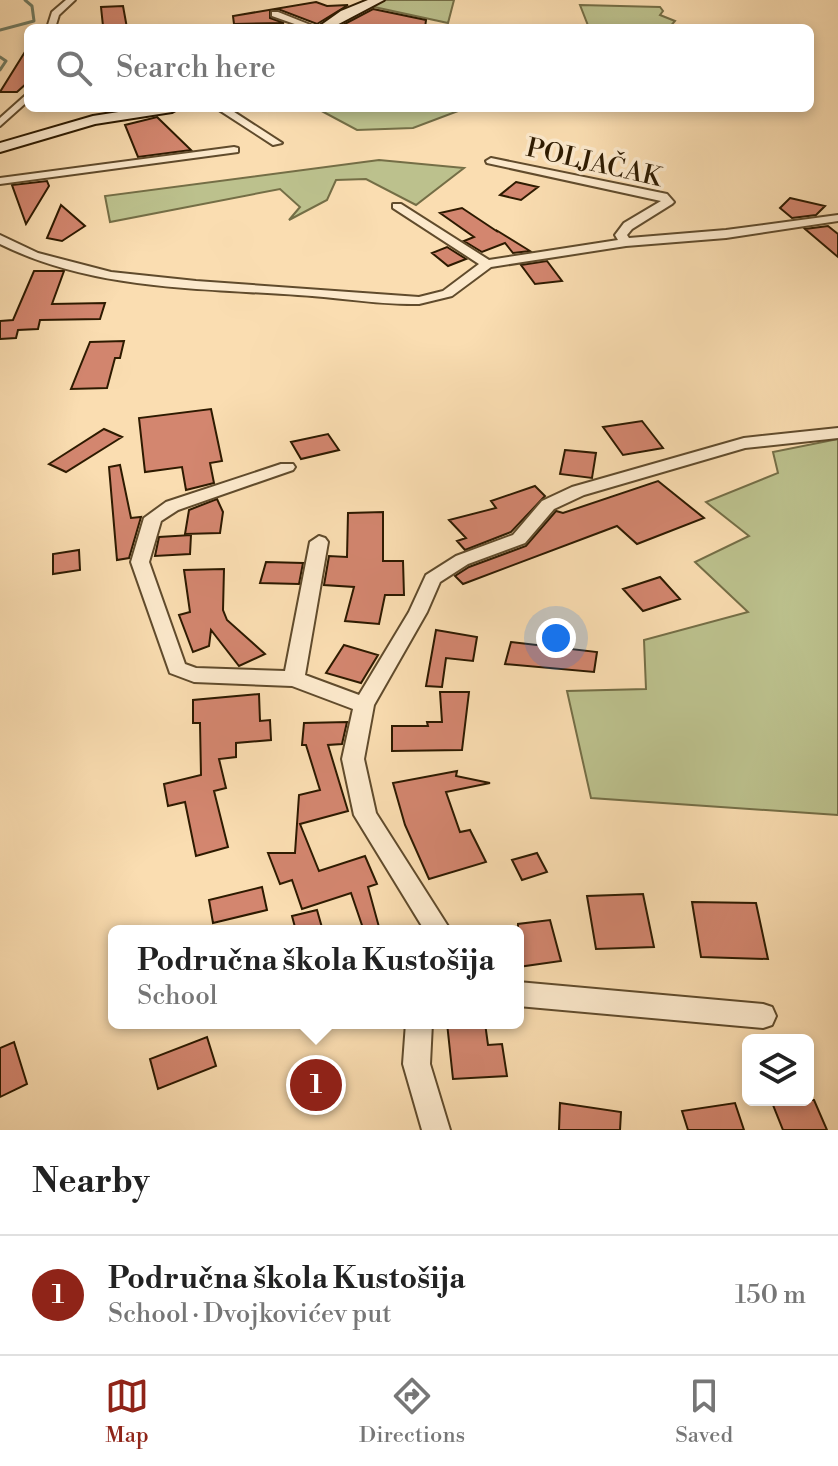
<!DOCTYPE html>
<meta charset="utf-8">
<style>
:root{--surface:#fff;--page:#f2f2f2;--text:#222;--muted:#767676;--line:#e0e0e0;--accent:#8f2418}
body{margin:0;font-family:"Libre Bodoni",serif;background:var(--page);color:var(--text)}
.controls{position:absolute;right:24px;bottom:24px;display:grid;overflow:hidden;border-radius:12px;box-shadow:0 4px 12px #0003}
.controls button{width:72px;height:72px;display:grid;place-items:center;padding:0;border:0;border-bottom:2px solid var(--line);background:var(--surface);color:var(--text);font:40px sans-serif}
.you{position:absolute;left:556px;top:638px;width:28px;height:28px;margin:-20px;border:6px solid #fff;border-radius:50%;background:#1a73e8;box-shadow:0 0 0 12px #1a73e833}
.badge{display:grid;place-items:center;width:52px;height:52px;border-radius:50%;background:var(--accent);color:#fff;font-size:26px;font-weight:700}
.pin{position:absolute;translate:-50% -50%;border:4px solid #fff;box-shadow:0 2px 8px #0006}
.popup{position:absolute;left:108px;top:925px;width:416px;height:104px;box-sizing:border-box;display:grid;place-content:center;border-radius:12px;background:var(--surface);filter:drop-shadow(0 2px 6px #0005);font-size:26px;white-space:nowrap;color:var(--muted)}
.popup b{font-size:30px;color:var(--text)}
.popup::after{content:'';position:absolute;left:50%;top:100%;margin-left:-16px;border:16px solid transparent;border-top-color:var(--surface)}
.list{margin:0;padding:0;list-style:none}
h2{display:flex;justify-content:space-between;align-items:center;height:104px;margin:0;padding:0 32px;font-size:34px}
h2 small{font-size:26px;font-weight:400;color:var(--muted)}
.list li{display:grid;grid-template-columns:52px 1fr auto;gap:24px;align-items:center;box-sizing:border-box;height:120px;padding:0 32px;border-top:2px solid var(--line)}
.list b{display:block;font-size:30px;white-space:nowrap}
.list p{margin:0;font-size:26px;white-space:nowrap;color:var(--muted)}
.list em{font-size:26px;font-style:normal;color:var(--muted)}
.icon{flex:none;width:44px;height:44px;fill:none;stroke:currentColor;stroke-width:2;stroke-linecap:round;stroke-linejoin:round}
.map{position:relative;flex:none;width:838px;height:1130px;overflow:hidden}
.search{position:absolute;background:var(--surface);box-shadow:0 4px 12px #0003;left:24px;right:24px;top:24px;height:88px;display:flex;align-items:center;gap:20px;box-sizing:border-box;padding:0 28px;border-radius:12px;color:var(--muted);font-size:30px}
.sheet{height:224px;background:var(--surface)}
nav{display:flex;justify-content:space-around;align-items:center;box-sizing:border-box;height:112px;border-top:2px solid var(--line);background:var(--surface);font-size:22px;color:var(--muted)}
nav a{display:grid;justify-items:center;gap:4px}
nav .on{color:var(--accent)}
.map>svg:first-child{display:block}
.green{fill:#bcc18d;stroke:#746e46;stroke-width:2}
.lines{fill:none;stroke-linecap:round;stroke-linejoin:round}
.stream{stroke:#717c64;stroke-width:3}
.building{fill:#d3866f;stroke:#2d1a00;stroke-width:2}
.street-casing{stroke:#604b2c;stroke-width:4}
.secondary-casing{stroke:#2d1a00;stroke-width:4}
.street{fill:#fce9cc;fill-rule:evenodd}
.secondary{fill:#fce9cc;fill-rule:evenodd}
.labels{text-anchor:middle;stroke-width:7;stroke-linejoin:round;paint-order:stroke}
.far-street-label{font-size:26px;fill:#2d1a00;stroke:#fce9cc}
</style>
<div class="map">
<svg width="838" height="1130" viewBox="0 0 838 1130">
<rect width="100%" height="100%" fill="#faddb1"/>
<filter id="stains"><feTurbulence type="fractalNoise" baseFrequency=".0025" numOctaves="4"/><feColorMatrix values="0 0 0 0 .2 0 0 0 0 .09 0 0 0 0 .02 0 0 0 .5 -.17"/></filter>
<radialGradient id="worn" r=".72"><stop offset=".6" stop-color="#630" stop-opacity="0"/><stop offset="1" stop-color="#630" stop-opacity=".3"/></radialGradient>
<!-- green -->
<path class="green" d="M385,0H454L448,23L365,5Z
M580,5L660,7L663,11L660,15L675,21L669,28H589Z
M316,108H466L413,128L357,130Z
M379,160L464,168L416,205L366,179L336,180L327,200L289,220L300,207L280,189L110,222L105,196Z
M838,439V815L591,798L567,691L646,689L644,640L748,612L695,562L749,536L706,502L778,473L773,452Z"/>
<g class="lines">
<!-- stream -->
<path class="stream" d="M0,30L34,21L32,6L25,0
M0,57L6,61L0,70"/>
</g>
<!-- building -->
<path class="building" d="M316,2L327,6L348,5L317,24L278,9L270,10V18L284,23L234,24L233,16Z
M123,6L127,28L103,26L101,7Z
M373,9L426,20L425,28H337Z
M28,47V82L17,92H0Z
M157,117L191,150L138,157L125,125Z
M47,181L49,186L26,224L12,185Z
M516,182L538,187L521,200L500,195Z
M790,198L825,206L816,215L792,218L780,208Z
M61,205L85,226L62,241L47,238Z
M462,208L498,232L496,230L530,251L513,253L505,243L482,252L464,241L474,237L440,213Z
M828,226L838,234V257L805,229Z
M447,247L466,259L448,266L432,253Z
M547,261L562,281L535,284L521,265Z
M34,271H64L52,304L105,303L100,319L40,320L38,329L18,330L16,338L0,339V321L13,320Z
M124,341L120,358H115L107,388L71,389L90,342Z
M211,409L222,461L210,463L214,483L186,490L182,467L145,472L139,418Z
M642,421L663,448L623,455L603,427Z
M104,429L122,437L66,472L49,464Z
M328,434L339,450L301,459L291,442Z
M565,450L596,453L592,478L560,474Z
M120,465L131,518L141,517L129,558L117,560L109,467Z
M658,481L704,518L637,544L617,526L463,584L455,576L469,567L526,546L556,511L563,513Z
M535,486L545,496L511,532L465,550L457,541L466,538L449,520L496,508L491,501Z
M217,499L223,512L220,533L185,534L189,510Z
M383,512V561H403L404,595H385L379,624L345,621L354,587L324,585L329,556L347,557L348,513Z
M191,535L190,554L155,556L159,537Z
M79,550L80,570L53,574V554Z
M266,562L303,563L299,584L260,583Z
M224,569L223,610L227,620L265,654L239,666L211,630L209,646L193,652L179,615L190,612L184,570Z
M660,577L680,599L643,611L623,589Z
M436,630L477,637L473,661L446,658L442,687L426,686Z
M511,642L597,652L594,672L505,664Z
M344,645L378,655L361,683L326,673Z
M440,692H469L462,750L392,751V726H428L427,722H442Z
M259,694L260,721L270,720L271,740L236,743V757L219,759L226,788L214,791L228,847L196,856L185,802L168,806L164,784L201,775L200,723H193V700Z
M347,722L342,744L328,745L348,811L300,824L319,871L365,856L377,884L368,887L379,927L364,931L351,893L302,909L292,880L280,884L268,853H295L299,795L320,790L306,745H302L304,723Z
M457,771L456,776L490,783L446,792L460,832L470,830L486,862L429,879L405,825L393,783Z
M537,853L547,872L522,880L512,860Z
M262,887L267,910L213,923L209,900Z
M643,894L654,947L596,949L587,896Z
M692,902L756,903L768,959L701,957Z
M317,910L323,931H296L292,916Z
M550,920L561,961L518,967V924Z
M447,1023H485L488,1045L502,1044L507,1076L453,1079Z
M207,1037L216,1066L158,1089L150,1059Z
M14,1042L27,1084L0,1097V1048Z
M771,1100H814L827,1130H783Z
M560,1103L621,1112L620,1130H559Z
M735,1103L744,1130H688L682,1111Z"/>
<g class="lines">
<defs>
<path id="street" d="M66,0H75L59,15L55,28H47L52,12Z
M272,12H278L318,28H306L272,16Z
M28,93V101L0,126V118Z
M216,108H228L282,143L273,145Z
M234,147L238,148V152L0,184V178Z
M491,158L667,194L674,202L672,204L632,229L627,235L629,238L726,230L838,215V221L726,238L626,246L491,267L452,296L419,304C378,305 338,297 298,295C196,288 93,290 0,244V235L38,253L111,272L196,281L419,297L443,291L479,264L393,208V204H401L489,260L618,240L615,235L624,223L661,201L487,163L486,161Z
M838,428V438L745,448L584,495L554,509L525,543L468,564L440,582L427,612L374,705L364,759L376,813L451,931H425L354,815L342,759L353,709L292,686L194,682L170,673L131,562L144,518L166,502L281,464H293L295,467L293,470L178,510L161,521L149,562L185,664L196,668L285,671L310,542L319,536L325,538L328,542L305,675L359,695L409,612L426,575L456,556L513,535L542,501L572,487L744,438Z
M518,982L763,1004L772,1007L776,1016L772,1025L763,1028L518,1006Z
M406,1023H432L430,1064L450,1130H422L403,1064Z"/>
<path id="secondary" d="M368,0H384L331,28H317L341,11Z
M144,108H179L172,112L95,124L0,152V143L93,116Z"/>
</defs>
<!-- street casing -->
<use href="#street" class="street-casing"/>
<!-- secondary casing -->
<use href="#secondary" class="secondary-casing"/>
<!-- street -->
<use href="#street" class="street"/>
<!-- secondary -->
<use href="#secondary" class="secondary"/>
</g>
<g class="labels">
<!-- far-street labels -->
<g class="far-street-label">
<text transform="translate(594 162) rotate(13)" y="9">POLJAČAK</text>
</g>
</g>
<rect width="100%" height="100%" filter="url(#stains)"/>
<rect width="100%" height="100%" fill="url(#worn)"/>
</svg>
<div class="controls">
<button><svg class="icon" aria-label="layers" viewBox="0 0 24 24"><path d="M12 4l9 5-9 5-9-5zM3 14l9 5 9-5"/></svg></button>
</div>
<div class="you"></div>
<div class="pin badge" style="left:316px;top:1085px">1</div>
<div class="popup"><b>Područna škola Kustošija</b>School</div>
<div class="search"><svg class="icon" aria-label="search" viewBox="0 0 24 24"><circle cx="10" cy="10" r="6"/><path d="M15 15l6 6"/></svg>Search here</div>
</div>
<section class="sheet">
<h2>Nearby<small></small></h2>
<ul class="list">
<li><span class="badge">1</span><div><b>Područna škola Kustošija</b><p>School · Dvojkovićev put</p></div><em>150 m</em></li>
</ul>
</section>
<nav>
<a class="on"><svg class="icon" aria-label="map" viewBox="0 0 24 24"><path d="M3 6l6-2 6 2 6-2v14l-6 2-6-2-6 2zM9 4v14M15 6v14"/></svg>Map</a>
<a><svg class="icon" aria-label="directions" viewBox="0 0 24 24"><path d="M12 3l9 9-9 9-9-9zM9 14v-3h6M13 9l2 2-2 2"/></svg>Directions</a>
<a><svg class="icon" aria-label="saved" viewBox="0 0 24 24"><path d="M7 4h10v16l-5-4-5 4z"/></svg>Saved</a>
</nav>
